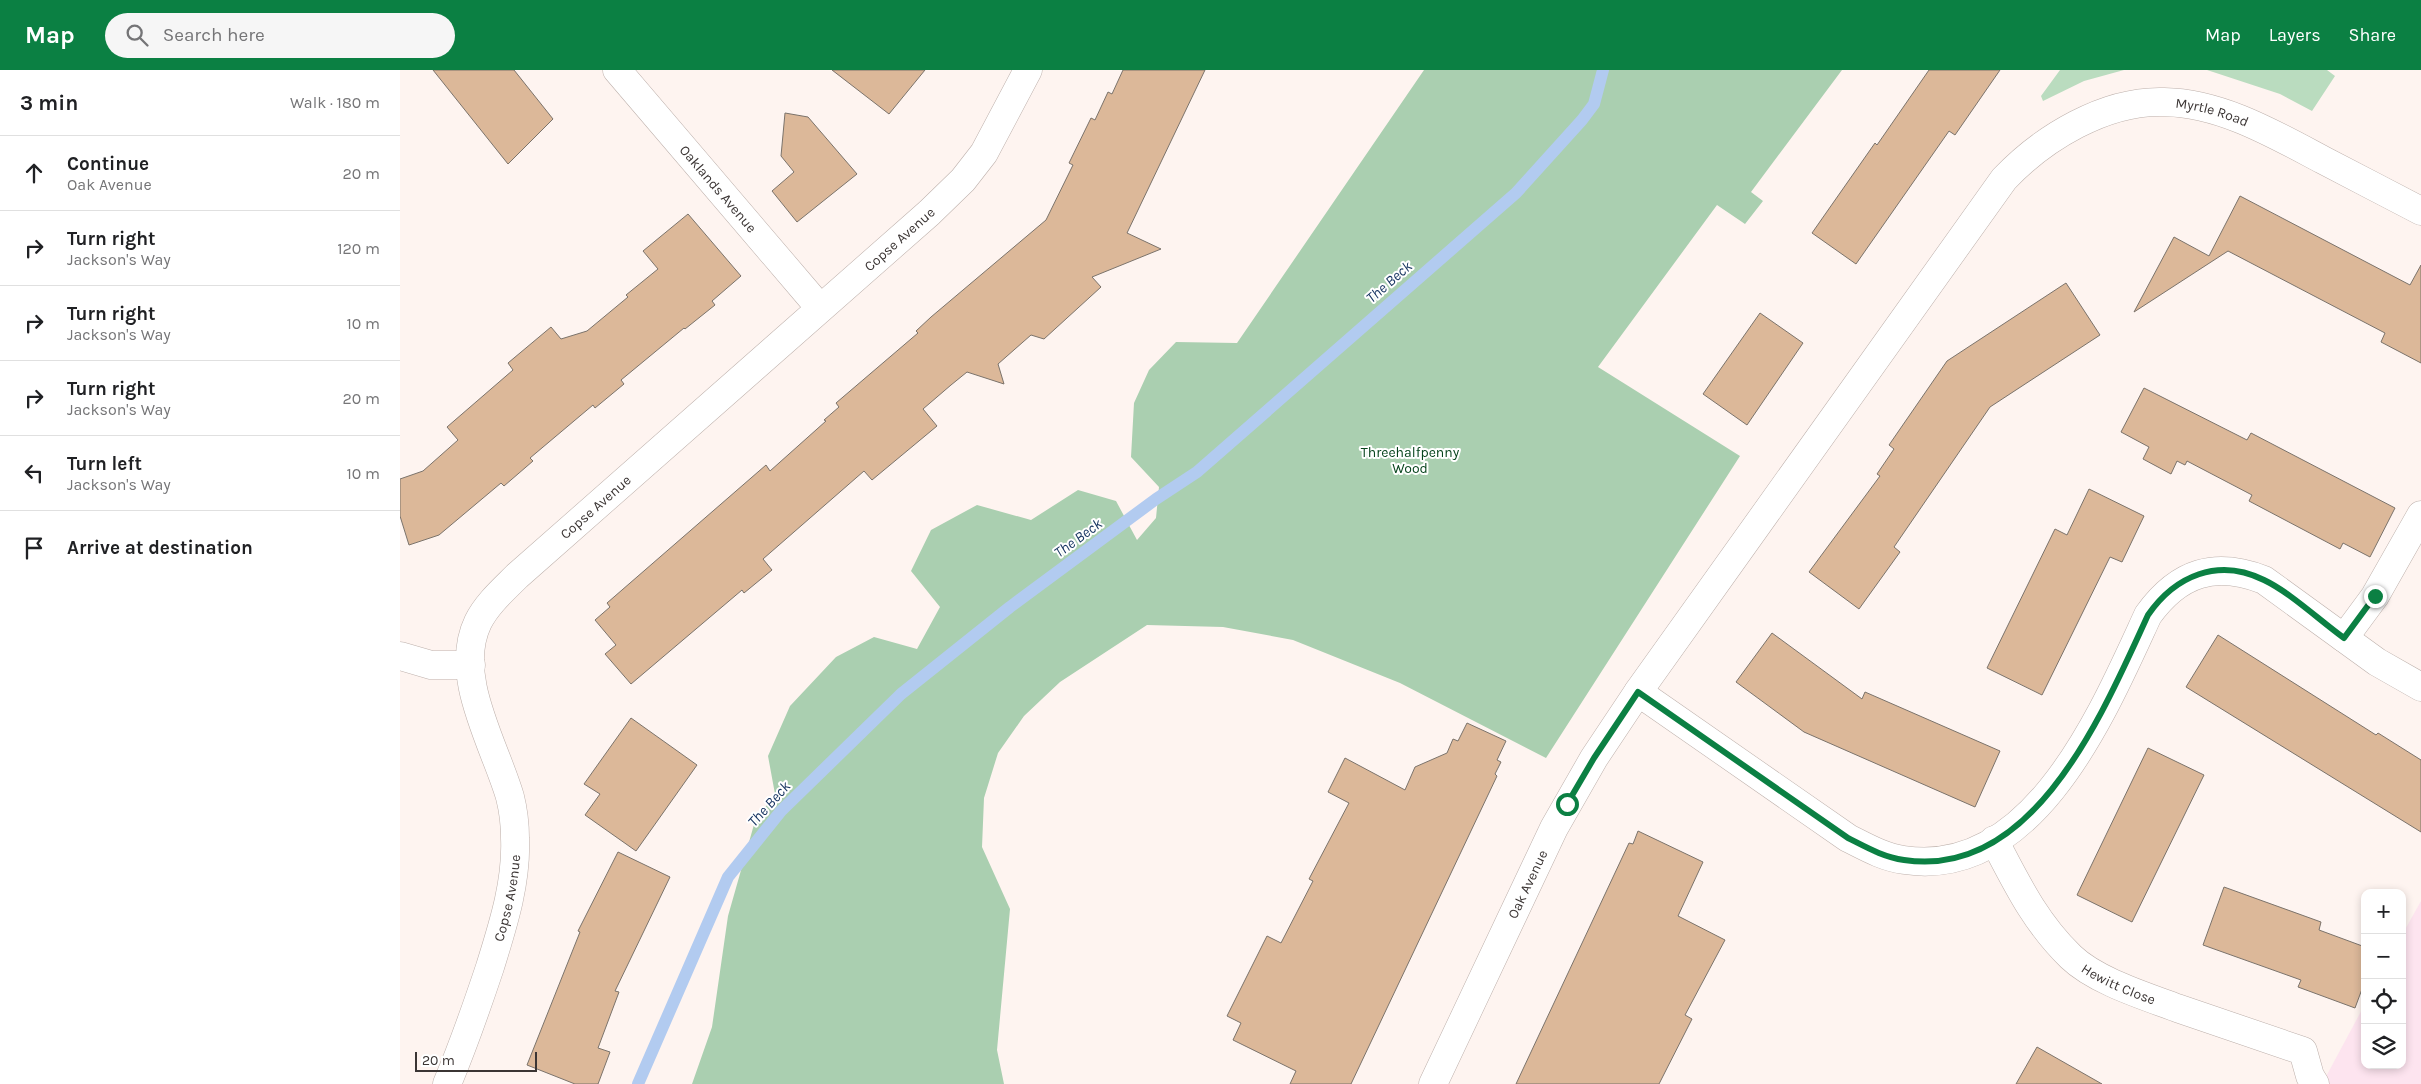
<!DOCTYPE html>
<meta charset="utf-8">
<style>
:root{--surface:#fff;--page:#f6f6f6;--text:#202124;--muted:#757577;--line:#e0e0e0;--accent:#0b8043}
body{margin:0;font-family:Karla,sans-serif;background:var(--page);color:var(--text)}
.controls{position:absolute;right:15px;bottom:15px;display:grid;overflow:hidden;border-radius:10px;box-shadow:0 2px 8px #0003}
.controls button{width:45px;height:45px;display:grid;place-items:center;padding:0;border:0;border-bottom:1px solid var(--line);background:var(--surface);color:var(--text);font:25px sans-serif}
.scale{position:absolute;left:15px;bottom:12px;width:122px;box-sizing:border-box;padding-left:5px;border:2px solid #3b3534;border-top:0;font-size:14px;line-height:18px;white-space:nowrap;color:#3b3534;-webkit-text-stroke:4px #fff;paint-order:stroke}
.stop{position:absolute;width:15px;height:15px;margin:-11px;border:4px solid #0b8043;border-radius:50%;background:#fff}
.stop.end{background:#0b8043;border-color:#fff;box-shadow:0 1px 5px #0008}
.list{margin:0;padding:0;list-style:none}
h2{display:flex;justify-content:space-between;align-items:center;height:65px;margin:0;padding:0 20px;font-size:21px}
h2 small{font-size:16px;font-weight:400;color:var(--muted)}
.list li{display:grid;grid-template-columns:32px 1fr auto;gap:15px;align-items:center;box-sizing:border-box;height:75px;padding:0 20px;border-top:1px solid var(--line)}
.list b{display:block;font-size:19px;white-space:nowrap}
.list p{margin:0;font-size:16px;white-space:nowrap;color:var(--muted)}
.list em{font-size:16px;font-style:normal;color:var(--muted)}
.icon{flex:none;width:28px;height:28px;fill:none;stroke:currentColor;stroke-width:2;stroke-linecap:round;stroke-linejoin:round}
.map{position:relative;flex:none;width:2021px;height:1014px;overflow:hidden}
header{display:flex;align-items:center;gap:30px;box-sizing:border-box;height:70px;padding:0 25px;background:var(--accent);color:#fff}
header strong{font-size:24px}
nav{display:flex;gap:28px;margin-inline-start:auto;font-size:18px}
.search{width:350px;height:45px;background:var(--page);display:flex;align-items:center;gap:12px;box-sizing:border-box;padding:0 18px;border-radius:28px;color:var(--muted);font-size:19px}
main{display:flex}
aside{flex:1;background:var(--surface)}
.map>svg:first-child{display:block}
.education{fill:#fde4ef}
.green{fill:#badcbf}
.forest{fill:#aacfb0}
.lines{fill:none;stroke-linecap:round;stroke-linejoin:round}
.stream{stroke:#b2cbf0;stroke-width:12}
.building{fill:#dcb899;stroke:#7b736b}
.minor-casing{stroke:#bdb0ab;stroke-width:29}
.minor{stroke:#fff;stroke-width:28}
.route{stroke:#0b8043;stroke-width:6}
.labels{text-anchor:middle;stroke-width:4;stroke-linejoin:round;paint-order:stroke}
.street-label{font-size:14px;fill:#3b3534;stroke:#fff}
.park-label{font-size:14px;fill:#06441c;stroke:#fff}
.water-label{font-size:15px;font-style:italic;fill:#13315e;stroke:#fff}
</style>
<header>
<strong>Map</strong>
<div class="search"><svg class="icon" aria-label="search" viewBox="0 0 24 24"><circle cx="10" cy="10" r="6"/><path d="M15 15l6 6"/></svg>Search here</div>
<nav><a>Map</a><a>Layers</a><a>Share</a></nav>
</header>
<main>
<aside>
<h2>3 min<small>Walk · 180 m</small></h2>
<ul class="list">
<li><svg class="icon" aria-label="ahead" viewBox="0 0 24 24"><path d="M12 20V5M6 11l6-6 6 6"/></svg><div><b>Continue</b><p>Oak Avenue</p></div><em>20 m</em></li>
<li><svg class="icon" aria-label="right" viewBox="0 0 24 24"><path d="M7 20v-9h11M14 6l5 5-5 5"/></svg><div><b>Turn right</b><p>Jackson's Way</p></div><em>120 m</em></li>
<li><svg class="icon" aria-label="right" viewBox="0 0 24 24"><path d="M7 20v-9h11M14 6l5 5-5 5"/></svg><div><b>Turn right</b><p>Jackson's Way</p></div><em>10 m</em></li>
<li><svg class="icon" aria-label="right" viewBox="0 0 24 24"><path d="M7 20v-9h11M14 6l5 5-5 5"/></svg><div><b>Turn right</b><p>Jackson's Way</p></div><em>20 m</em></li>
<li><svg class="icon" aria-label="left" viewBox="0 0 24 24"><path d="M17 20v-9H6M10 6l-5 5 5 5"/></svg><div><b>Turn left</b><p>Jackson's Way</p></div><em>10 m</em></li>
<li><svg class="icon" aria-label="arrive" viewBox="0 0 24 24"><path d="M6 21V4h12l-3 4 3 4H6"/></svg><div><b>Arrive at destination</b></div></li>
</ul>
</aside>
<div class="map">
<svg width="2021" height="1014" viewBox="0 0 2021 1014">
<rect width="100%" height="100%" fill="#fef4f0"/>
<!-- education -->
<path class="education" d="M2021,831V1014H1922L1965,934V995H2002V865Z"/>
<!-- green -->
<path class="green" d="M1660,0H1724L1684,11L1643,31L1641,26Z
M1807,0H1927L1935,6L1912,41L1880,24Z"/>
<!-- forest -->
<path class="forest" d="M1024,0H1442L1351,122L1363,131L1345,154L1317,135L1198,297L1340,386L1146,688L1000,613L893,570L823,557L747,555L660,612L624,646L598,683L584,728L582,777L610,839L597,980L604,1014H292L312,957L328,846L355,751L375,724L368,686L390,636L436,587L474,567L517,579L540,537L511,501L531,460L577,435L631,450L678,420L716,431L737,470L756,448L759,417L731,387L734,333L749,300L776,272L837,273Z"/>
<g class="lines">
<!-- stream -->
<path class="stream" d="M238,1014L328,807L381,741L501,624L610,537L756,429L797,402L1116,123L1182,50L1194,34L1203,0"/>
</g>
<!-- building -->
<path class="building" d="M33,0H114L153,49L108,94Z
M432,0H525L489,44Z
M723,0H805L727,163L761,179L692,207L701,217L644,269L631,265L598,294L604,314L567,302L551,315L523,339L537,356L472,410L464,401L363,489L372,500L344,523L342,520L231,614L205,584L216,575L195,550L210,537L207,533L366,395L370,401L426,351L424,350L439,337L436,333L518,263L516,261L531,247L646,150L673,95L669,93L691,48L695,50L708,22L712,24Z
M1529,0H1600L1555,65L1549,61L1456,194L1412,163L1475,73L1477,75Z
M385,43L408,47L457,104L397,152L372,121L394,102L381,86Z
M1840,126L2010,215L2021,195V293L1981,272L1985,263L1828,181L1734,242L1774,167L1809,186Z
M288,144L341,206L312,231L315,235L285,259L284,258L221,310L224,314L195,338L193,335L130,388L133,391L104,416L101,413L39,465L9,475L0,446V409L23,401L58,370L47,357L113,300L108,293L151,257L161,269L187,261L228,227L226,225L258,199L243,181Z
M1666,213L1700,265L1590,337L1494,477L1500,482L1459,539L1409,502L1480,406L1477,404L1494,379L1489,375L1547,291Z
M1360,243L1403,273L1347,355L1303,324Z
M1744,318L1847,370L1851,363L1995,438L1970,487L1943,473L1940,479L1849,431L1852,425L1787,391L1785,395L1777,391L1771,404L1743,389L1749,377L1721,362Z
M1689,419L1744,446L1722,492L1710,487L1642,625L1587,598L1655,459L1667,465Z
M1372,563L1462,629L1465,622L1600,681L1575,737L1404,662L1336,612Z
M1818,565L1976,665L1978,663L2021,690V762L1786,617Z
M231,648L297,695L236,781L185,745L200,724L184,714Z
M1067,653L1106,671L1097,690L1101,692L1095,704L1097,706L951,1014H890L896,1001L833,970L841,953L827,946L867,866L881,873L913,811L909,809L949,733L928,722L945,688L1005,720L1015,697L1047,683L1053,669L1058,671Z
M1748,678L1804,705L1732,852L1677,825Z
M1238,761L1303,792L1278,846L1325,870L1285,945L1292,949L1259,1014H1116L1229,773L1233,774Z
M218,782L270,807L215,921L219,922L198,978L210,982L198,1014H175L127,995L180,862L178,861Z
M1824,817L1921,852L1919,860L1965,877V911L1955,938L1898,917L1901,910L1803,875Z
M1637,977L1702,1014H1616Z"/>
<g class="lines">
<defs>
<g id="minor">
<path id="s1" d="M217,0L420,238"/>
<path d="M1944,568L1975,526L2021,445"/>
<path d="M0,586L31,595H71"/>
<path d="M1238,622L1448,768C1466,777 1483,787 1504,790C1634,810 1704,640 1748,545C1779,502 1815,491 1864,510L1977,592L2021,617"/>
<path id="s2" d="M1594,770C1617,814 1635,852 1671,887C1696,911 1745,926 1777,938C1819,952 1861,967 1903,981L1910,1006L1915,1014"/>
<path id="s3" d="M47,1014C63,976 77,936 90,897C103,855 117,812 115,768C115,755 113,739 110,727C95,675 52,606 78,552C87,534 103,520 117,506L529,143L563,110L584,83L628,0"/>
<path id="s4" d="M1033,1014L1154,758L1194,688L1238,622L1604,109C1643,68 1705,30 1764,32C1821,33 1874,64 1923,90C1956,107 1988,124 2021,141"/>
</g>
</defs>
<!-- minor casing -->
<use href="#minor" class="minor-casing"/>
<!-- minor -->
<use href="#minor" class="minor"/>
</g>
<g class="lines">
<!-- route -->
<path class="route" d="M1167,734L1194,688L1238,622L1448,768C1466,777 1483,787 1504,790C1635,810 1704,640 1748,545C1775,506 1818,487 1864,510C1891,523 1919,550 1944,568L1975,526"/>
</g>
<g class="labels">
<!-- street labels -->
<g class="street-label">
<text dy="5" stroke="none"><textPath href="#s4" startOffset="1305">Myrtle Road</textPath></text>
<text dy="5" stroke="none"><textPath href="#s1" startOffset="156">Oaklands Avenue</textPath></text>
<text dy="5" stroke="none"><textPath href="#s3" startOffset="1051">Copse Avenue</textPath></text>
<text dy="5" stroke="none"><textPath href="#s3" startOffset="646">Copse Avenue</textPath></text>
<text dy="5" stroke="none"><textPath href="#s4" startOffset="221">Oak Avenue</textPath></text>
<text dy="5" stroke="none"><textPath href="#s3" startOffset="196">Copse Avenue</textPath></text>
<text dy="5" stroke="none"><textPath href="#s2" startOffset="196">Hewitt Close</textPath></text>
</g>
<!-- park labels -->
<g class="park-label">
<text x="1010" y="387">Threehalfpenny<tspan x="1010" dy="16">Wood</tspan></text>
</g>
<!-- water labels -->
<g class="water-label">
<text transform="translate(989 212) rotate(-41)" y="5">The Beck</text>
<text transform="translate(678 468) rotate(-36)" y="5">The Beck</text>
<text transform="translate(369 734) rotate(-48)" y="5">The Beck</text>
</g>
</g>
</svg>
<div class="controls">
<button>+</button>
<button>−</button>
<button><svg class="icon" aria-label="locate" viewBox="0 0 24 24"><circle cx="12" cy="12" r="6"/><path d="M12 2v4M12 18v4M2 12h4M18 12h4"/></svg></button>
<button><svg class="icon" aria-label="layers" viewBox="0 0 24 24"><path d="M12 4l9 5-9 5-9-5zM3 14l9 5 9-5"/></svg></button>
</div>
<div class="scale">20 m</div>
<div class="stop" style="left:1167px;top:734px"></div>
<div class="stop end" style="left:1975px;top:526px"></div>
</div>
</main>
